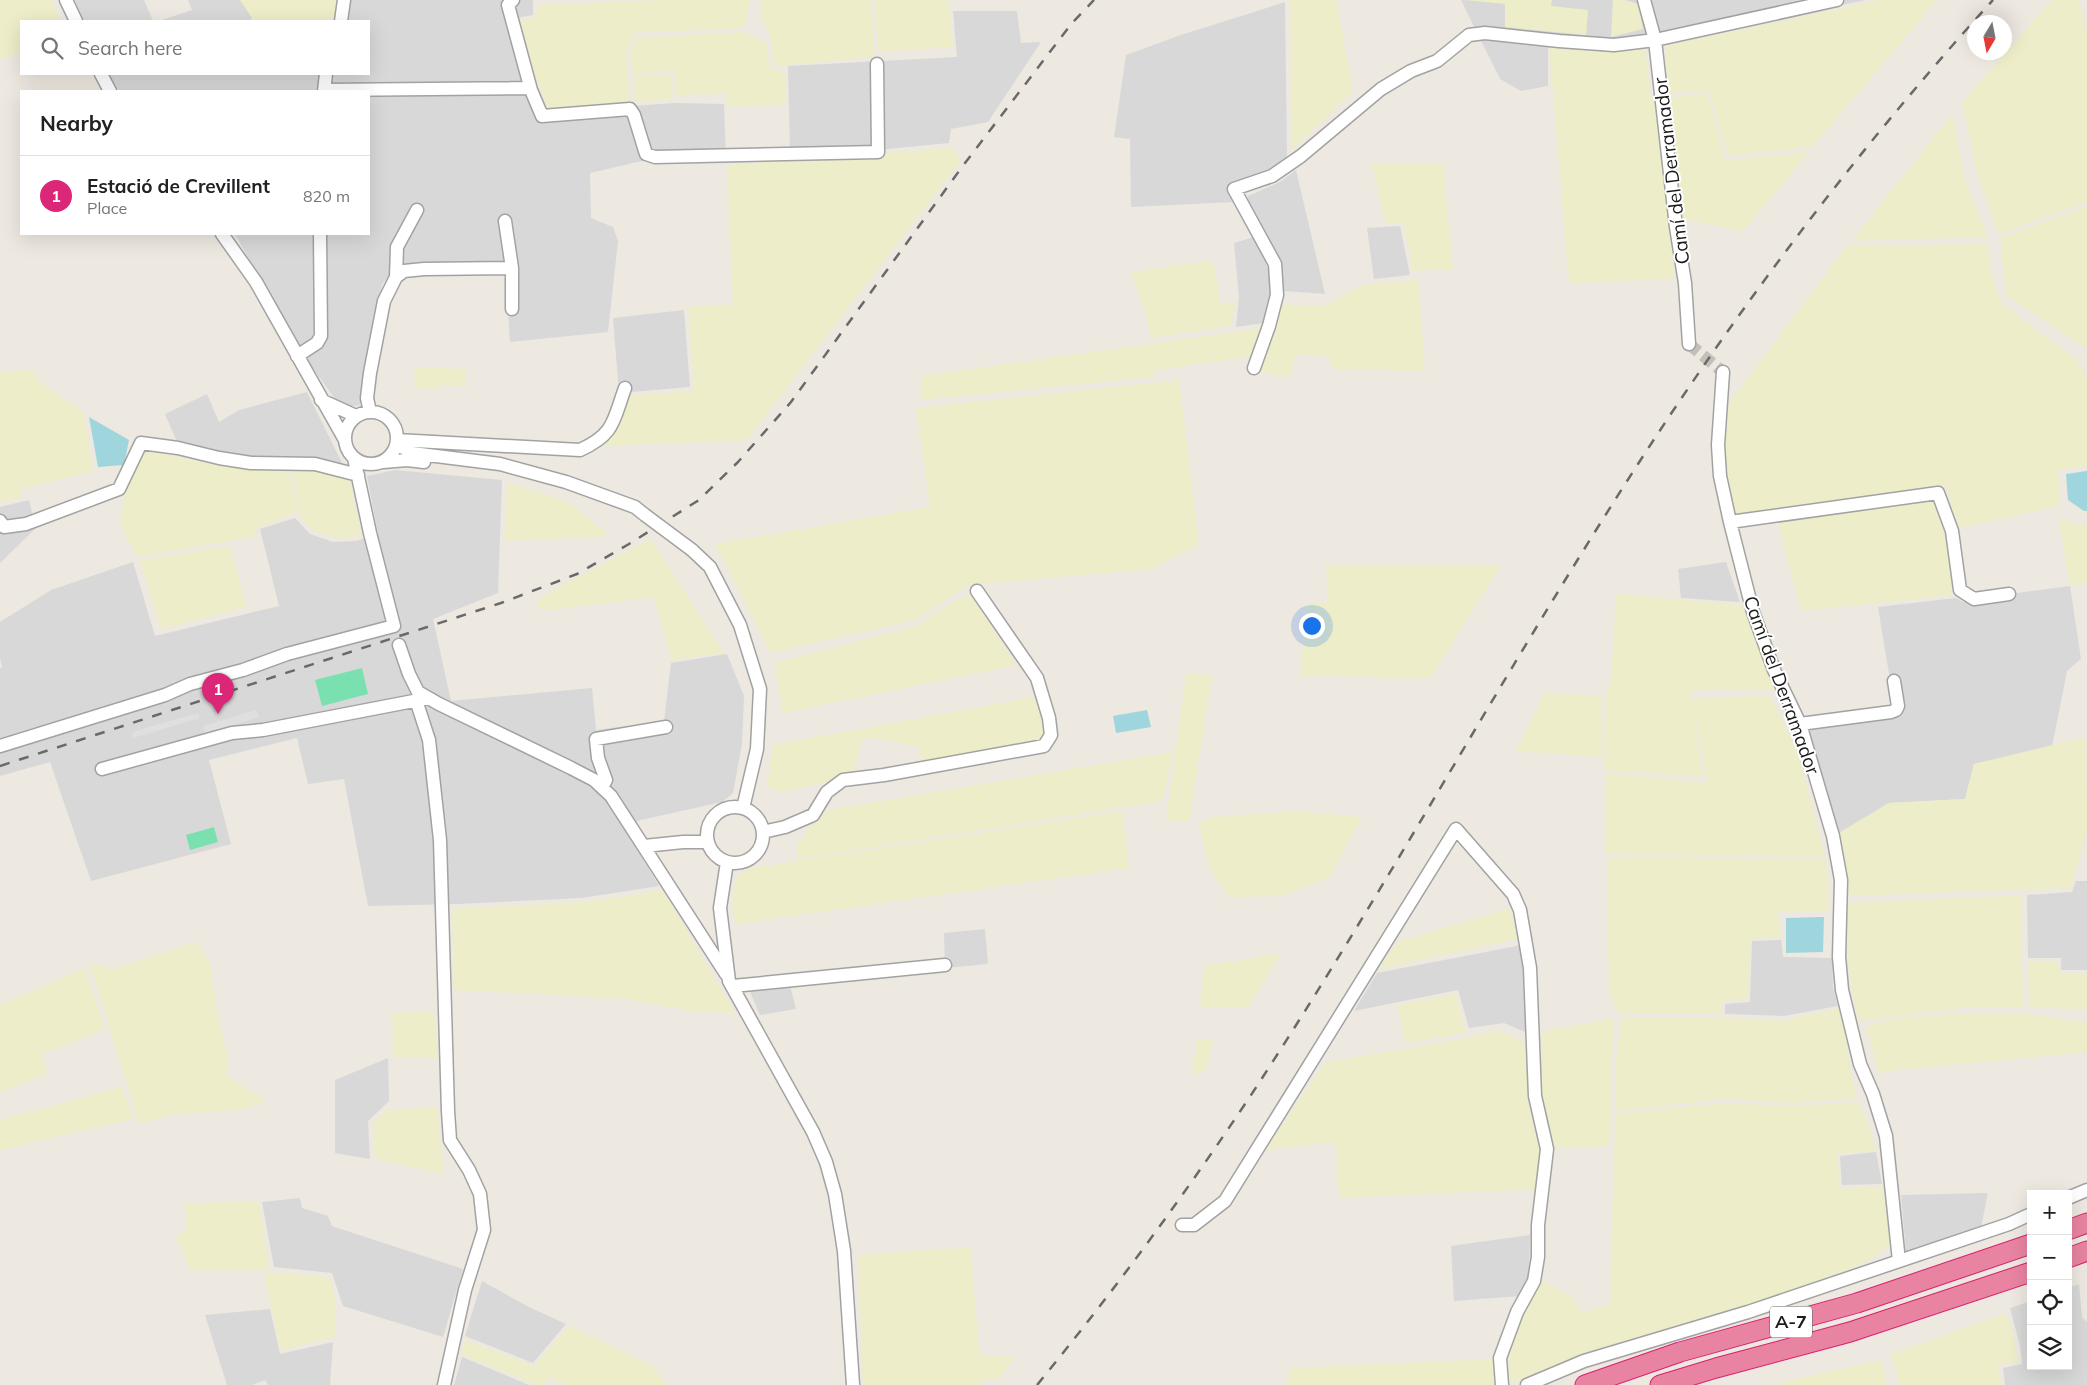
<!DOCTYPE html>
<meta charset="utf-8">
<style>
:root{--surface:#fff;--page:#f6f6f6;--text:#202124;--muted:#757577;--line:#e0e0e0;--accent:#db2777}
body{margin:0;font-family:Mulish,sans-serif;background:var(--page);color:var(--text)}
.controls{position:absolute;right:15px;bottom:15px;display:grid;overflow:hidden;border-radius:0px;box-shadow:0 5px 20px #0002}
.controls button{width:45px;height:45px;display:grid;place-items:center;padding:0;border:0;border-bottom:1px solid var(--line);background:var(--surface);color:var(--text);font:25px sans-serif}
.compass{position:absolute;left:1967px;top:15px;width:45px;height:45px;border-radius:50%;background:var(--surface);box-shadow:0 5px 20px #0002;rotate:190deg}
.you{position:absolute;left:1311px;top:625px;width:18px;height:18px;margin:-12px;border:4px solid #fff;border-radius:50%;background:#1a73e8;box-shadow:0 0 0 8px #1a73e833}
.badge{display:grid;place-items:center;width:32px;height:32px;border-radius:50%;background:var(--accent);color:#fff;font-size:16px;font-weight:700}
.pin{position:absolute;translate:-50% -41px;filter:drop-shadow(0 1px 2px #0008)}
.pin::after{content:'';position:absolute;top:26px;width:18px;height:15px;background:inherit;clip-path:polygon(0 0,100% 0,50% 100%)}
.list{margin:0;padding:0;list-style:none}
h2{display:flex;justify-content:space-between;align-items:center;height:65px;margin:0;padding:0 20px;font-size:21px}
h2 small{font-size:16px;font-weight:400;color:var(--muted)}
.list li{display:grid;grid-template-columns:32px 1fr auto;gap:15px;align-items:center;box-sizing:border-box;height:80px;padding:0 20px;border-top:1px solid var(--line)}
.list b{display:block;font-size:19px;white-space:nowrap}
.list p{margin:0;font-size:16px;white-space:nowrap;color:var(--muted)}
.list em{font-size:16px;font-style:normal;color:var(--muted)}
.icon{flex:none;width:28px;height:28px;fill:none;stroke:currentColor;stroke-width:2;stroke-linecap:round;stroke-linejoin:round}
.map{position:relative;flex:none;width:2087px;height:1385px;overflow:hidden}
.search{position:absolute;background:var(--surface);box-shadow:0 5px 20px #0002;left:20px;top:20px;width:350px;height:55px;display:flex;align-items:center;gap:12px;box-sizing:border-box;padding:0 18px;border-radius:0px;color:var(--muted);font-size:19px}
.panel{position:absolute;background:var(--surface);box-shadow:0 5px 20px #0002;left:20px;top:90px;width:350px;height:145px;border-radius:0px}
.map>svg:first-child{display:block}
.residential{fill:#d9d8d8}
.farmland{fill:#ededca}
.pitch{fill:#7be0af}
.parking{fill:#dfdfdf}
.water{fill:#9fd5dd}
.lines{fill:none;stroke-linecap:round;stroke-linejoin:round}
.minor-tunnel{stroke:#c3bfb9;stroke-width:12;stroke-dasharray:12 6;stroke-linecap:butt}
.minor-casing{stroke:#a2a2a2;stroke-width:15}
.highway-casing{stroke:#db1e71;stroke-width:21}
.minor{stroke:#fff;stroke-width:12}
.highway{stroke:#e884a1;stroke-width:19}
.rail{stroke:#696969;stroke-width:2.5;stroke-dasharray:10 10;stroke-linecap:butt}
.minor-bridge-casing{stroke:#a2a2a2;stroke-width:15;stroke-linecap:butt}
.minor-bridge{stroke:#fff;stroke-width:12}
.labels{text-anchor:middle;stroke-width:4;stroke-linejoin:round;paint-order:stroke}
.shield{fill:#fff;stroke:#5f5f5f;stroke-width:1}
.shield-label{font-size:18px;font-weight:bold;fill:#1b1b1b}
.street-label{font-size:19px;fill:#1b1b1b;stroke:#fff}
</style>
<div class="map">
<svg width="2087" height="1385" viewBox="0 0 2087 1385">
<rect width="100%" height="100%" fill="#ede8e0"/>
<!-- residential -->
<path class="residential" d="M75,0H144L153,21H84Z
M188,0H533V15L511,19L545,112L675,103L724,104L726,163L642,161L590,173L591,218L613,227L618,241L608,332L510,342L505,263L398,266L382,284L360,405L347,407L335,399L298,347L235,234H369V91H119L109,74H369V21H159L192,10Z
M1461,0H1866L1806,12L1606,41L1548,37V86L1521,91L1500,79Z
M1285,2L1287,158L1265,172L1229,187L1235,202L1131,207L1130,139L1114,137L1126,55L1181,35Z
M953,11H1017L1021,43L1041,42L988,122L951,129L949,143L887,149L790,150L788,66L957,57Z
M1296,170L1325,294L1271,290L1264,323L1236,327L1239,297L1234,243L1264,234L1247,203L1248,196L1280,182Z
M1400,226L1410,275L1374,279L1367,228Z
M684,310L690,387L619,393L613,318Z
M307,392L343,465L312,460L233,457L177,442L165,414L207,394L219,422L239,410Z
M395,470L502,480L498,593L433,619L451,701L592,688L596,730L664,721L671,663L727,654L744,696L742,744L733,793L722,802L641,820L623,827L659,886L582,898L458,904L368,906L344,779L308,784L297,738L209,760L231,844L91,881L50,762L0,776V668L2,667L0,659V622L51,590L133,562L155,636L279,606L260,529L295,518L310,534L333,542L356,541L378,534L367,476Z
M29,500L36,528L0,563V507Z
M1726,562L1740,602L1681,598L1678,569Z
M2070,586L2081,659L2067,671L2052,747L1974,764L1965,799L1889,803L1839,833L1806,726L1896,716L1878,607L1956,598L1963,602L2009,598L2017,593Z
M2076,881H2087V970H2061V958H2028L2027,895L2072,892Z
M985,929L988,964L945,968L944,933Z
M1781,940L1783,957L1832,958L1833,988L1838,1006L1784,1016L1725,1014V1004L1750,1002L1752,941Z
M1522,945L1527,1033L1504,1023L1469,1028L1458,990L1354,1011L1377,973Z
M789,982L796,1009L760,1015L748,987Z
M388,1058L389,1101L368,1121L370,1159L335,1153V1080Z
M1876,1152L1882,1184L1842,1185L1840,1156Z
M1988,1193L1981,1227L1906,1252L1901,1195Z
M300,1198L302,1208L328,1216L332,1226L463,1269L443,1337L343,1306L332,1273L274,1267L262,1202Z
M1530,1235L1529,1279L1520,1296L1454,1301L1451,1246Z
M482,1281L529,1307L566,1324L533,1363L465,1336Z
M2079,1284L2082,1317L2087,1322V1385H2005L2003,1368L2022,1364L2020,1346L2010,1308L2031,1301V1366H2068V1288Z
M270,1309L280,1354L333,1342L330,1385H268L265,1380L252,1385H227L205,1315Z
M462,1357L529,1385H454Z"/>
<!-- farmland -->
<path class="farmland" d="M0,0H52L61,21H21V52L0,60Z
M240,0H338V5L334,21H249L252,18Z
M658,0H750L745,28L633,33L626,55L630,103L547,109L520,33L519,22L536,17L537,5Z
M760,0H872L874,57L775,66L769,32L762,19Z
M875,0H949L953,47L878,52Z
M1290,0H1336L1353,92L1292,149Z
M1465,0H1552L1551,6L1588,10L1586,35L1505,27V4Z
M1613,0H1625L1638,4L1643,29L1611,37Z
M1878,0H1937L1812,147L1728,156L1709,90L1667,94L1665,46Z
M2052,0H2079L2087,31V202L1998,234L1977,172L1962,102Z
M744,32L766,42L771,68L785,74V104L728,107L726,94L676,95L675,72L633,73L630,56L635,38Z
M1549,47H1645L1651,100L1708,93L1725,161L1809,152L1743,231L1668,216L1674,279L1569,283Z
M672,75L673,100L635,101L634,76Z
M1952,114L1965,180L1988,237L1852,241Z
M953,148L961,160L747,440L600,446L620,396L694,391L688,307L733,304L727,165Z
M1371,163H1443L1453,269L1412,271L1404,223H1386Z
M2087,206V349L2006,295L2000,238Z
M1988,244L1990,270L2002,304L2077,360L2087,377V466L2058,470L2060,506L1957,528L1947,487L1734,519L1724,474L1726,407L1847,246Z
M1210,261L1214,264L1220,303L1235,302L1231,326L1151,338L1146,313L1130,272Z
M1418,280L1425,371L1333,369L1328,356L1296,354L1289,377L1258,372L1281,304L1323,306L1362,285Z
M1262,328L1253,356L1156,370L1154,377L922,400L921,376Z
M415,367L466,369L465,387L440,385L439,389L414,388Z
M32,370L43,384L84,413L93,471L21,489L20,498L0,502V372Z
M1179,380L1199,544L1152,569L968,585L916,620L770,653L715,544L930,507L916,408Z
M144,450L221,466L290,471L298,512L255,529L257,536L137,557L121,525L124,492Z
M293,470H325L349,476L361,535L341,539L312,530L300,516Z
M507,482L570,503L610,536L505,541Z
M1936,499L1950,546L1952,595L1801,611L1778,523Z
M2058,517L2079,525L2087,524V583L2070,586Z
M650,539L682,587L724,653L671,660L654,597L543,611L536,602L548,593Z
M230,546L246,607L161,629L140,560Z
M1326,565L1501,566L1430,678L1300,675L1307,604L1328,601Z
M1616,594L1742,605L1776,690H1691L1692,699L1770,695L1799,757L1825,857L1606,854L1605,773L1708,783L1693,703L1703,777L1604,770L1605,697L1611,678Z
M971,595L1016,665L783,713L774,663L916,626L953,601Z
M1186,674L1212,675L1189,822L1166,820Z
M1544,694L1601,695L1602,757L1516,751Z
M1035,697L1046,727L1041,740L921,762L918,747L871,737L860,742L856,764L853,773L829,782L777,792L767,785L773,745Z
M2086,737L2087,828L2071,888L1848,896L1839,833L1889,803L1965,799L1974,764Z
M1173,752L1162,801L798,859V840L804,837L810,823L820,813L828,810Z
M1122,811L1129,868L735,924L732,896L736,878L750,868Z
M1297,811L1362,817L1330,877L1281,896L1229,897L1210,871L1199,823L1212,817Z
M1608,857L1826,860L1829,911H1778L1780,937L1750,939L1748,999L1722,1001V1014H1619L1610,997L1607,922Z
M663,890L735,1013L690,1011L620,998L454,990L452,909L585,902Z
M2021,895L2023,1008H1964L1858,1021L1848,966V903Z
M1510,908L1517,939L1378,969L1398,942Z
M196,942L210,962L216,1007L227,1054L228,1077L262,1098L264,1103L238,1110L173,1114L139,1124L89,962L113,969Z
M1281,953L1248,1008L1200,1007L1205,966Z
M2057,961L2060,973H2087V1010L2029,1007L2028,962Z
M85,968L105,1029L41,1055L48,1073L0,1093V1005Z
M1456,994L1466,1033L1405,1043L1398,1005Z
M1838,1008L1845,1026L1850,1069L1857,1098L1794,1103L1724,1099L1615,1111L1616,1059L1621,1018L1699,1017L1783,1021Z
M434,1012L438,1057H394L392,1013Z
M1965,1013H2023L2087,1022V1052L1878,1072L1866,1026L1894,1019Z
M1614,1019L1612,1052L1610,1146L1554,1148L1541,1096V1035L1551,1029Z
M1498,1030L1524,1042L1531,1119L1541,1152L1535,1189L1339,1198L1336,1142L1265,1150L1326,1062L1461,1039Z
M1197,1039H1213L1207,1068L1192,1076Z
M122,1087L133,1119L0,1150V1120Z
M1859,1102L1871,1132L1876,1150L1837,1154L1840,1189L1883,1187L1890,1246L1863,1264L1778,1296L1575,1357L1510,1384L1508,1353L1524,1312L1542,1281L1573,1297L1582,1312L1610,1304L1615,1114L1723,1103L1793,1106Z
M437,1107L444,1174L375,1159L373,1124L386,1110Z
M259,1201L269,1269H190L176,1235L187,1230L184,1204Z
M970,1247L980,1356L1017,1357L997,1379H985L978,1385H863L858,1255Z
M264,1272L330,1277L336,1305L335,1337L280,1350Z
M2005,1313L2013,1332L2018,1363L1998,1364L2001,1385H1900L1891,1354Z
M569,1326L650,1364L667,1385H566L549,1377L543,1385H537L461,1354L465,1340L534,1366Z
M1494,1359L1495,1385H1288L1289,1368Z
M1882,1360L1887,1385H1770Z"/>
<!-- pitch -->
<path class="pitch" d="M362,668L368,694L322,706L315,680Z
M214,827L218,842L190,850L186,835Z"/>
<!-- parking -->
<path class="parking" d="M256,710L259,717L205,734L203,726Z
M198,713L200,718L133,738L132,732Z"/>
<!-- water -->
<path class="water" d="M89,417L129,440L124,465L98,467Z
M2087,471V511H2084L2068,500L2066,474Z
M1147,710L1151,727L1116,733L1113,716Z
M1824,917L1823,952L1786,953V918Z"/>
<g class="lines">
<!-- minor-tunnel -->
<path class="minor-tunnel" d="M1689,344L1723,372"/>
<defs>
<path id="minor" d="M66,0L76,21
M513,0L508,5L531,90
M1644,0L1655,40L1676,227L1685,283L1689,344
M341,21L344,0
M101,74L110,91
M324,90L527,88L531,90L542,116L630,109L634,115L646,154L655,157L878,152L877,64
M324,91L326,74
M222,234L256,282L345,440
M512,268V309
M396,277L397,247L417,210
M297,356L317,343L321,336L320,234
M1254,368L1269,326L1277,295L1275,264L1234,189L1272,176L1301,156L1381,89L1411,71L1437,61L1469,35L1485,33L1559,41L1614,45L1655,40L1837,0
M1723,372L1718,445L1720,476L1730,522L1753,612L1774,670L1800,724L1833,836L1841,880L1839,957L1842,990L1860,1064L1873,1094L1886,1136L1899,1261
M321,400L356,416
M345 438a26 26 0 1 1 52 0a26 26 0 1 1-52 0Z
M370,412L367,398L370,373L384,301L396,277L404,271L424,269L512,268L505,221
M397,440L580,450C615,434 613,421 625,388
M397,444L412,453L500,464L566,482L635,507L645,515
M383,462L407,460L424,462
M0,521L4,527L26,524L119,489L141,443L178,448L219,458L251,463L315,464L358,475
M1730,522L1938,493L1952,531L1960,590L1974,599L2009,594
M692,550L710,567L740,625L760,689L757,749L743,808
M399,645L409,674L418,692L439,704L571,768L594,780L611,796L726,974
M416,700L429,740L440,840L448,1111L450,1140L469,1170L480,1194L484,1230L465,1290L444,1385
M1800,724L1891,712L1896,710L1898,706L1894,681
M0,746L165,695L190,684L243,670L287,654L394,626L370,533L354,458
M102,769L232,733L263,730L424,699
M602,787L606,780L598,758L596,739L666,727
M707 835a28 28 0 1 1 56 0a28 28 0 1 1-56 0Z
M763,832L785,827L813,815L827,792L843,780L884,775L1044,746L1051,735L1049,718L1037,678L977,591
M644,846L683,842H708
M727,862L720,908L729,981L813,1132L826,1162L835,1194L844,1251L853,1385
M733,986L945,965
M2068,1198L2087,1190
M1182,1225H1194L1225,1201L1456,829L1513,894L1520,910L1530,968L1535,1096L1547,1149L1538,1225V1257L1534,1281L1517,1312L1500,1358L1502,1385
M1527,1385L1584,1361L1748,1312L2009,1224L2031,1214"/>
<path id="highway" d="M2068,1230L2087,1223
M2068,1258L2087,1251
M1585,1385L1680,1352L1857,1303L2031,1244
M1660,1385L1716,1368L1850,1332L2031,1272"/>
</defs>
<!-- minor casing -->
<use href="#minor" class="minor-casing"/>
<!-- highway casing -->
<use href="#highway" class="highway-casing"/>
<!-- minor -->
<use href="#minor" class="minor"/>
<!-- highway -->
<use href="#highway" class="highway"/>
<!-- rail -->
<path class="rail" d="M0,766L501,603L577,574L629,544L699,500L738,462L791,402L962,167L1072,23L1094,0
M1037,1385C1114,1291 1186,1193 1253,1092C1388,886 1505,670 1638,464C1744,300 1862,144 1993,0"/>
<defs>
<path id="minor-bridge" d="M645,515L692,550"/>
</defs>
<!-- minor-bridge casing -->
<use href="#minor-bridge" class="minor-bridge-casing"/>
<!-- minor-bridge -->
<use href="#minor-bridge" class="minor-bridge"/>
</g>
<g class="labels">
<!-- shield labels -->
<rect class="shield" x="1770" y="1306.5" width="42" height="31" rx="4"/>
<g class="shield-label">
<text x="1791" y="1328">A-7</text>
</g>
<!-- street labels -->
<g class="street-label">
<text transform="translate(1671 171) rotate(-97)" y="7">Camí del Derramador</text>
<text transform="translate(1782 685) rotate(70)" y="7">Camí del Derramador</text>
</g>
</g>
</svg>
<div class="controls">
<button>+</button>
<button>−</button>
<button><svg class="icon" aria-label="locate" viewBox="0 0 24 24"><circle cx="12" cy="12" r="6"/><path d="M12 2v4M12 18v4M2 12h4M18 12h4"/></svg></button>
<button><svg class="icon" aria-label="layers" viewBox="0 0 24 24"><path d="M12 4l9 5-9 5-9-5zM3 14l9 5 9-5"/></svg></button>
</div>
<svg class="compass" viewBox="-18 -18 36 36"><path d="M0-13l5 13h-10z" fill="#e53935"/><path d="M0 13l5-13h-10z" fill="#757577"/></svg>
<div class="you"></div>
<div class="pin badge" style="left:218px;top:714px">1</div>
<div class="search"><svg class="icon" aria-label="search" viewBox="0 0 24 24"><circle cx="10" cy="10" r="6"/><path d="M15 15l6 6"/></svg>Search here</div>
<section class="panel">
<h2>Nearby<small></small></h2>
<ul class="list">
<li><span class="badge">1</span><div><b>Estació de Crevillent</b><p>Place</p></div><em>820 m</em></li>
</ul>
</section>
</div>
